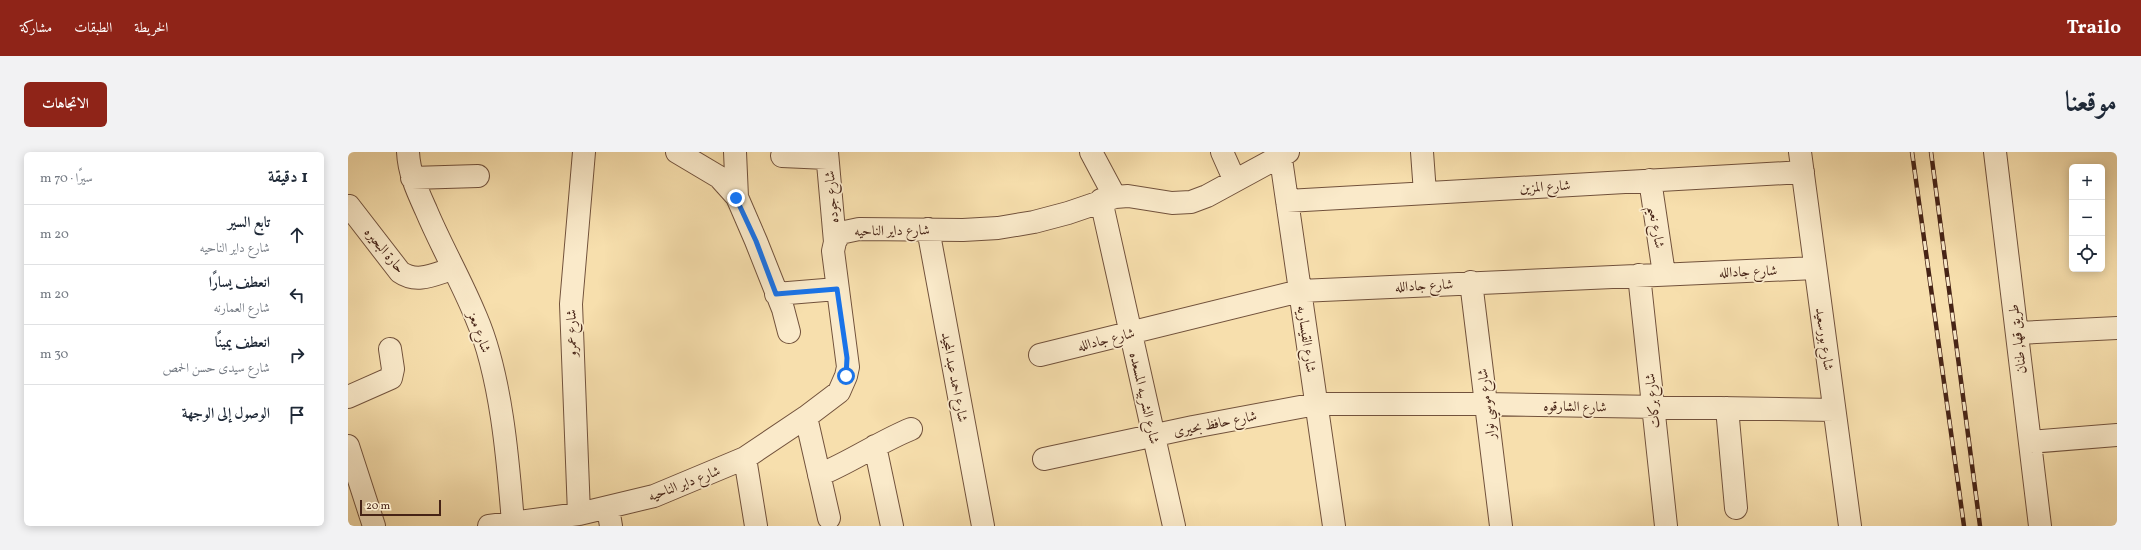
<!DOCTYPE html>
<html lang="ar">
<meta charset="utf-8">
<style>
:root{--surface:#fff;--page:#f2f2f3;--text:#1f2937;--muted:#747a83;--line:#e0e1e3;--accent:#8f2418}
body{margin:0;font-family:Vollkorn,Amiri,serif;background:var(--page);color:var(--text);direction:rtl}
.controls{position:absolute;right:12px;top:12px;display:grid;overflow:hidden;border-radius:6px;box-shadow:0 2px 10px #0003}
.controls button{width:36px;height:36px;display:grid;place-items:center;padding:0;border:0;border-bottom:1px solid var(--line);background:var(--surface);color:var(--text);font:20px sans-serif}
.scale{position:absolute;left:12px;bottom:10px;width:81px;box-sizing:border-box;padding-left:4px;border:2px solid #462316;border-top:0;font-size:11px;line-height:14px;white-space:nowrap;color:#462316;-webkit-text-stroke:3px #faeaca;paint-order:stroke}
.stop{position:absolute;width:12px;height:12px;margin:-9px;border:3px solid #1a73e8;border-radius:50%;background:#fff}
.stop.end{background:#1a73e8;border-color:#fff;box-shadow:0 1px 4px #0008}
.list{margin:0;padding:0;list-style:none}
h2{display:flex;justify-content:space-between;align-items:center;height:52px;margin:0;padding:0 16px;font-size:17px}
h2 small{font-size:13px;font-weight:400;color:var(--muted)}
.list li{display:grid;grid-template-columns:26px 1fr auto;gap:12px;align-items:center;box-sizing:border-box;height:60px;padding:0 16px;border-top:1px solid var(--line)}
.list b{display:block;font-size:15px;white-space:nowrap}
.list p{margin:0;font-size:13px;white-space:nowrap;color:var(--muted)}
.list em{font-size:13px;font-style:normal;color:var(--muted)}
.icon{flex:none;width:22px;height:22px;fill:none;stroke:currentColor;stroke-width:2;stroke-linecap:round;stroke-linejoin:round}
.map{position:relative;flex:none;width:1769px;height:374px;overflow:hidden;direction:ltr;border-radius:6px}
header{display:flex;align-items:center;gap:24px;box-sizing:border-box;height:56px;padding:0 20px;background:var(--accent);color:#fff}
header strong{font-size:19px}
nav{display:flex;gap:22px;margin-inline-start:auto;font-size:14px}
.intro{display:flex;align-items:center;justify-content:space-between;box-sizing:border-box;height:96px;padding:0 24px}
h1{margin:0;font-size:28px}
.button{padding:10px 18px;border-radius:6px;background:var(--accent);color:#fff;font-size:14px;font-weight:700}
main{display:flex;gap:24px;padding:0 24px}
aside{flex:1;background:var(--surface);border-radius:6px;box-shadow:0 2px 10px #0003}
.map>svg:first-child{display:block}
.lines{fill:none;stroke-linecap:round;stroke-linejoin:round}
.minor-casing{stroke:#72523c;stroke-width:24}
.minor{stroke:#faeaca;stroke-width:22}
.rail-casing{stroke:#462316;stroke-width:4.5}
.rail{stroke:#faeaca;stroke-width:3;stroke-dasharray:9;stroke-linecap:butt}
.route{stroke:#1a73e8;stroke-width:5}
.labels{text-anchor:middle;stroke-width:3.5;stroke-linejoin:round;paint-order:stroke}
.street-label{font-size:14px;fill:#462316;stroke:#faeaca}
</style>
<header>
<strong>Trailo</strong>
<nav><a>الخريطة</a><a>الطبقات</a><a>مشاركة</a></nav>
</header>
<div class="intro"><h1>موقعنا</h1><a class="button">الاتجاهات</a></div>
<main>
<div class="map">
<svg width="1769" height="374" viewBox="0 0 1769 374">
<rect width="100%" height="100%" fill="#f7dfad"/>
<filter id="stains"><feTurbulence type="fractalNoise" baseFrequency=".005" numOctaves="4"/><feColorMatrix values="0 0 0 0 .2 0 0 0 0 .09 0 0 0 0 .02 0 0 0 .5 -.17"/></filter>
<radialGradient id="worn" r=".72"><stop offset=".6" stop-color="#630" stop-opacity="0"/><stop offset="1" stop-color="#630" stop-opacity=".3"/></radialGradient>
<g class="lines">
<defs>
<path id="minor" d="M60,0C61,21 69,38 78,58C93,94 113,128 128,165C153,223 160,307 165,371
M329,0L371,25L389,45L408,89L435,157L441,180
M387,0L389,45
M479,0L487,90
M743,0L767,45
M874,0L886,27
M932,0L986,374
M1074,0L1077,41
M1452,0L1502,374
M1647,0L1692,374
M434,4L479,6
M64,26L130,24
M1302,28L1316,122
M753,48L826,374
M939,49L1455,20
M1,54L52,120C69,132 87,122 104,117
M580,77L635,374
M1291,123L1318,374
M1123,130L1153,374
M428,142L489,137
M1669,181L1769,176
M692,203L952,139L1467,116
M0,245L43,226L45,217L42,197
M1379,256L1388,356
M458,265L481,366
M1682,290L1769,283
M0,294L26,374
M527,294L544,374
M397,306L408,374
M696,307L845,275L968,252H1138L1486,258
M471,323C503,310 531,290 563,277
M260,356L263,374
M231,362L223,152L236,0
M141,374L231,362L306,344L397,306L458,265L491,240L498,224L500,215L485,99L487,90L492,81L511,77L615,78L650,76L686,70L720,61L767,45L780,44L824,51L843,50L859,44L940,0"/>
</defs>
<!-- minor casing -->
<use href="#minor" class="minor-casing"/>
<!-- minor -->
<use href="#minor" class="minor"/>
<defs>
<path id="rail" d="M1564,0L1616,374
M1583,0L1632,374"/>
</defs>
<!-- rail casing -->
<use href="#rail" class="rail-casing"/>
<!-- rail -->
<use href="#rail" class="rail"/>
</g>
<g class="lines">
<!-- route -->
<path class="route" d="M388,46L408,89L428,142L489,137L499,206L498,224"/>
</g>
<g class="labels">
<!-- street labels -->
<g class="street-label">
<text transform="translate(1197 34) rotate(-3)" y="5">شارع المزين</text>
<text transform="translate(483 45) rotate(-95)" y="5">شارع جوده</text>
<text transform="translate(1309 75) rotate(81)" y="5">شارع نعيم</text>
<text transform="translate(544 78) rotate(-1)" y="5">شارع داير الناحيه</text>
<text transform="translate(37 98) rotate(50)" y="5">حارة البحيره</text>
<text transform="translate(1400 119) rotate(-2)" y="5">شارع جادالله</text>
<text transform="translate(1076 133) rotate(-3)" y="5">شارع جادالله</text>
<text transform="translate(132 180) rotate(70)" y="5">شارع معز</text>
<text transform="translate(223 181) rotate(-91)" y="5">شارع عمرو</text>
<text transform="translate(758 187) rotate(-14)" y="5">شارع جادالله</text>
<text transform="translate(959 187) rotate(82)" y="5">شارع القيساريه</text>
<text transform="translate(1477 187) rotate(82)" y="5">شارع بورسعيد</text>
<text transform="translate(1669 187) rotate(-97)" y="5">طريق قها, طنان</text>
<text transform="translate(607 225) rotate(79)" y="5">شارع احمد عبد المجيد</text>
<text transform="translate(797 246) rotate(77)" y="5">شارع الشربيه المسعده</text>
<text transform="translate(1304 249) rotate(-96)" y="5">شارع بركات</text>
<text transform="translate(1138 252) rotate(-97)" y="5">شارع موسي نوار</text>
<text transform="translate(1227 254) rotate(1)" y="5">شارع الشارقوه</text>
<text transform="translate(867 271) rotate(-11)" y="5">شارع حافظ بحيرى</text>
<text transform="translate(336 331) rotate(-21)" y="5">شارع داير الناحيه</text>
</g>
</g>
<rect width="100%" height="100%" filter="url(#stains)"/>
<rect width="100%" height="100%" fill="url(#worn)"/>
</svg>
<div class="controls">
<button>+</button>
<button>−</button>
<button><svg class="icon" aria-label="locate" viewBox="0 0 24 24"><circle cx="12" cy="12" r="6"/><path d="M12 2v4M12 18v4M2 12h4M18 12h4"/></svg></button>
</div>
<div class="scale">20 m</div>
<div class="stop" style="left:498px;top:224px"></div>
<div class="stop end" style="left:388px;top:46px"></div>
</div>
<aside>
<h2>1 دقيقة<small>سيرًا · 70 m</small></h2>
<ul class="list">
<li><svg class="icon" aria-label="ahead" viewBox="0 0 24 24"><path d="M12 20V5M6 11l6-6 6 6"/></svg><div><b>تابع السير</b><p>شارع داير الناحيه</p></div><em>20 m</em></li>
<li><svg class="icon" aria-label="left" viewBox="0 0 24 24"><path d="M17 20v-9H6M10 6l-5 5 5 5"/></svg><div><b>انعطف يسارًا</b><p>شارع العمارنه</p></div><em>20 m</em></li>
<li><svg class="icon" aria-label="right" viewBox="0 0 24 24"><path d="M7 20v-9h11M14 6l5 5-5 5"/></svg><div><b>انعطف يمينًا</b><p>شارع سيدى حسن الحمص</p></div><em>30 m</em></li>
<li><svg class="icon" aria-label="arrive" viewBox="0 0 24 24"><path d="M6 21V4h12l-3 4 3 4H6"/></svg><div><b>الوصول إلى الوجهة</b></div></li>
</ul>
</aside>
</main>
